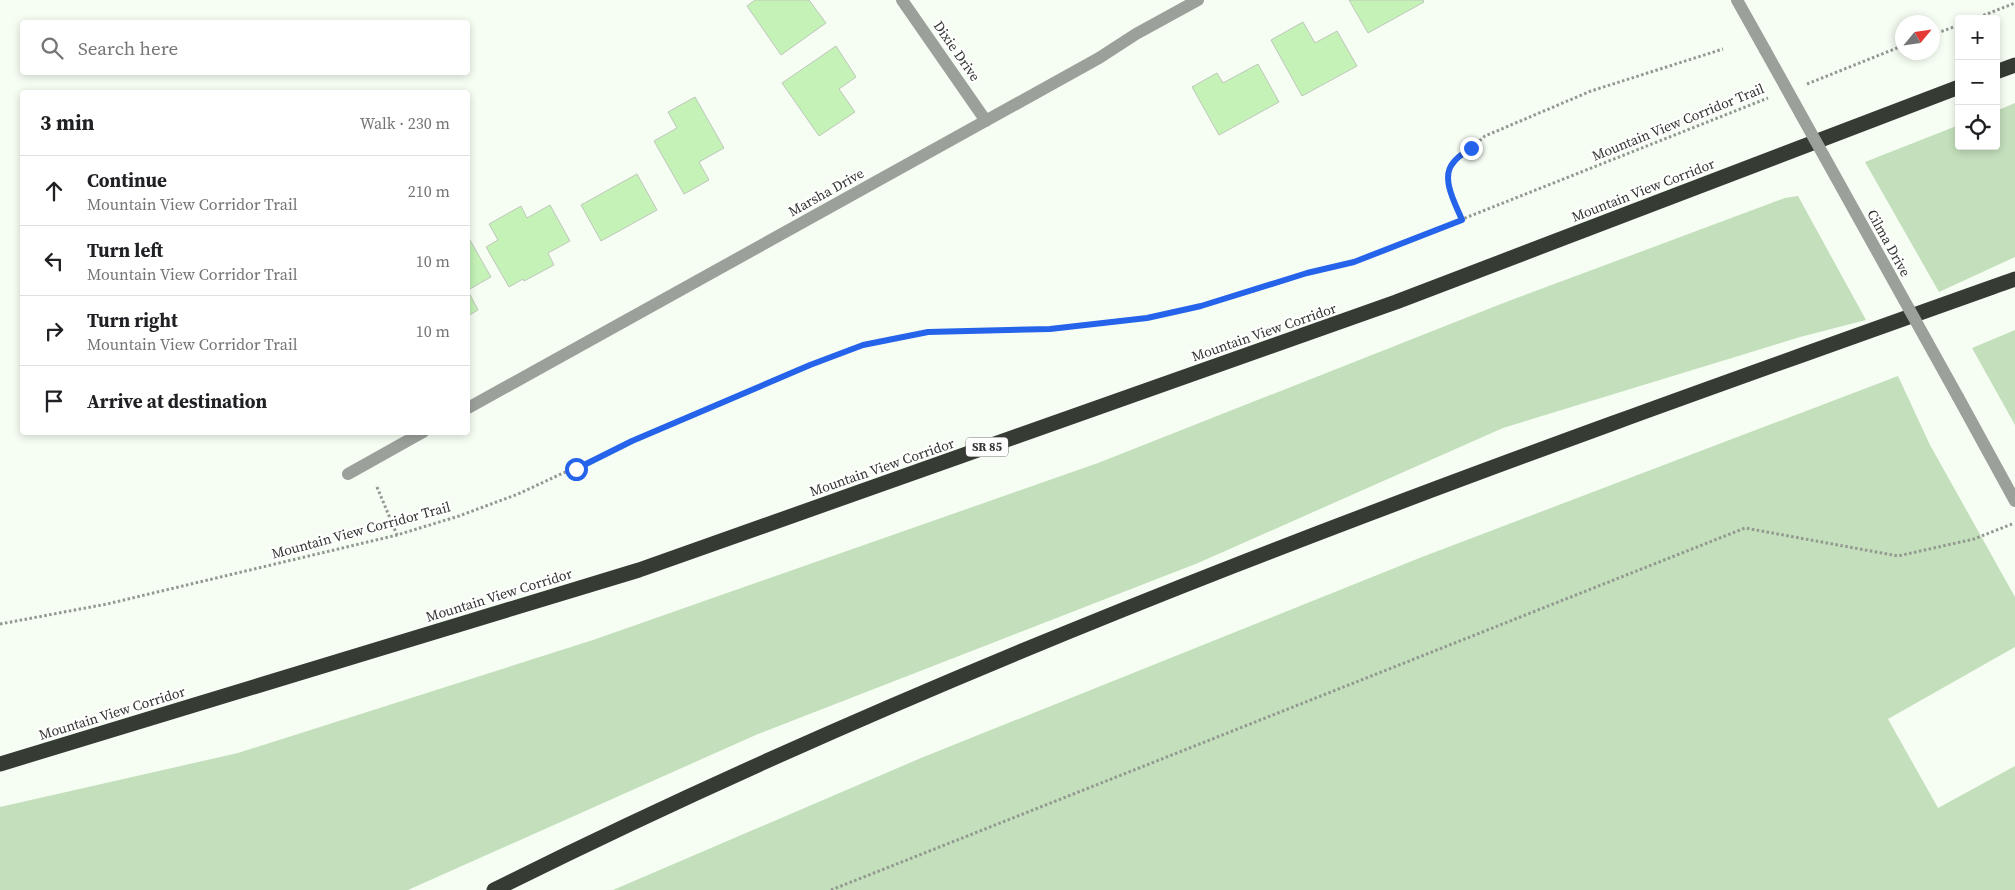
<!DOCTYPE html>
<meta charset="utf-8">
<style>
:root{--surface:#fff;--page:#f6f6f6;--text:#202124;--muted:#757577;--line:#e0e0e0}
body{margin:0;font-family:"Source Serif 4",serif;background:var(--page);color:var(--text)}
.controls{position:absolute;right:15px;top:15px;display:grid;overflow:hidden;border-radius:5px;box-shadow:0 2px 8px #0003}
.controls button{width:45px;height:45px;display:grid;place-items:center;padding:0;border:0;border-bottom:1px solid var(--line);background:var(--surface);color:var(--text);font:25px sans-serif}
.compass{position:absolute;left:1895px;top:15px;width:45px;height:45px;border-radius:50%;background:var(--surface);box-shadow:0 2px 8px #0003;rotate:61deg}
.stop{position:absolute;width:15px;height:15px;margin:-11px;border:4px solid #2563eb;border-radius:50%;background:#fff}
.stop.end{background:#2563eb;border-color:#fff;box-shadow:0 1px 5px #0008}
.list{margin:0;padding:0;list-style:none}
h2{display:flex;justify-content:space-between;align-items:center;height:65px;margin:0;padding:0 20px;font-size:21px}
h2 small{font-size:16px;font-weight:400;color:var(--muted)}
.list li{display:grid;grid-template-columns:32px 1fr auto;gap:15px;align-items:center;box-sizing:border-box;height:70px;padding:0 20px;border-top:1px solid var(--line)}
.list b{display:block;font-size:19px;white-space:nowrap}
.list p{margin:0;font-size:16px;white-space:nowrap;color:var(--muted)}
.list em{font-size:16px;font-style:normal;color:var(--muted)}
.icon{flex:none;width:28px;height:28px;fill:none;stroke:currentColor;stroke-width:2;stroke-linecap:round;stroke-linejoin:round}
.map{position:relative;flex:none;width:2015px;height:890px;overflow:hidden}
.search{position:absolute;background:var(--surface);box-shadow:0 2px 8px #0003;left:20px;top:20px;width:450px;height:55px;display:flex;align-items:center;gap:12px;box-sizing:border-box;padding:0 18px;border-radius:5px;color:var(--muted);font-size:19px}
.panel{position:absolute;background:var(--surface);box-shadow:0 2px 8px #0003;left:20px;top:90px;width:450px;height:345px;border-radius:5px}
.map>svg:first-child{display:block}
.green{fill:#c3dfbb}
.building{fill:#c4f2b7;stroke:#bfc7bc}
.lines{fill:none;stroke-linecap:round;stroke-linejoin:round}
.path{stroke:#939891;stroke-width:3;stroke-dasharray:2.5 2.5;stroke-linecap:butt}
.street{stroke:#9ca09b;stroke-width:12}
.highway{stroke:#363c34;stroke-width:15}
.street-bridge{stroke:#9ca09b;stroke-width:12}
.route{stroke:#2563eb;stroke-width:6}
.labels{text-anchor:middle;stroke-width:4;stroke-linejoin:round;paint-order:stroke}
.shield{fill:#fff;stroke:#70726f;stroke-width:1}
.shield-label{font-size:12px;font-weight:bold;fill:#323531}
.street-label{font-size:14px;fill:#323531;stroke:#fff}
</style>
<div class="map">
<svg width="2015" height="890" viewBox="0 0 2015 890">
<rect width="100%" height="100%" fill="#f6fef3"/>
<!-- green -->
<path class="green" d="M2015,103V257L1939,292L1865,162L1959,125V146H1996V111Z
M1798,196L1866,320L1800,337L1503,428L1198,563L758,734L408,890H0V807L238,753L593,640L1098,463L1506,302L1785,198Z
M2015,330V425L1972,348Z
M1898,376L1930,445L2015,597V647L1888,719L1938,808L2015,766V890H613L921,758L1422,557Z"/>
<!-- building -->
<path class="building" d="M755,0H809L826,23L781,55L747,6Z
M1349,0H1423L1424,2L1368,33Z
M1303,22L1315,43L1337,31L1357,66L1302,96L1271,40Z
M836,46L856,77L839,89L855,112L819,136L782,83Z
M1258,64L1279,102L1219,135L1192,87L1217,73L1223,83Z
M695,97L724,148L699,162L709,180L684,194L654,141L677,128L668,112Z
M637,174L657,210L601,241L581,205Z
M550,205L570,241L548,253L554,265L524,281L523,279L509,287L486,247L498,240L489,224L521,206L527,218Z
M470,240L491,277L468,290V241Z
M468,291L478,310L468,316Z"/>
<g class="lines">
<!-- path -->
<path class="path" d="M1974,19L2015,3
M1932,35L1959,25
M1807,84L1902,46
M1462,220L1450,192L1449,173L1452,164L1485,136L1591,91L1723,49
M377,487L397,535
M0,624L107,604L397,535L459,516L518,494L632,441L810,365L863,345L928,332L1050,329L1147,318L1201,306L1254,291L1307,273L1354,262L1768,98
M831,890L1745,528L1898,556L1974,539L2012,524"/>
<!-- street -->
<path class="street" d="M902,0L986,121
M1737,0L1765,50
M1958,397L2015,501
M468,408L1099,58L1136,34L1198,0
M348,474L423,432"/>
<!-- highway -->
<path class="highway" d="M1996,72L2015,65
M0,764L639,570L1396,302L1959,87
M494,890C984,645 1501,462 2015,279"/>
<!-- street-bridge -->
<path class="street-bridge" d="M1765,50L1958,397"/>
</g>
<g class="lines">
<!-- route -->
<path class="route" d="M576,469L632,441L810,365L863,345L928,332L1050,329L1147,318L1201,306L1307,273L1354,262L1462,220C1456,205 1440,178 1453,163C1457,157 1465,152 1471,148"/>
</g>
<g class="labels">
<!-- shield labels -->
<rect class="shield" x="966" y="437.5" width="42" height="19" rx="4"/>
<g class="shield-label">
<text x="987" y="451">SR 85</text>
</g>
<!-- street labels -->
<g class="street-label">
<text transform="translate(957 51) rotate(55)" y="5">Dixie Drive</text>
<text transform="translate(1678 122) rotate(-22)" y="5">Mountain View Corridor Trail</text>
<text transform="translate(1643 190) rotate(-21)" y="5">Mountain View Corridor</text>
<text transform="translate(826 192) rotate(-29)" y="5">Marsha Drive</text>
<text transform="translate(1889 243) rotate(61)" y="5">Cilma Drive</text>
<text transform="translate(1264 332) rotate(-19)" y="5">Mountain View Corridor</text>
<text transform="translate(882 467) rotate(-19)" y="5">Mountain View Corridor</text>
<text transform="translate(361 530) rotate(-15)" y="5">Mountain View Corridor Trail</text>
<text transform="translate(499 595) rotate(-17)" y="5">Mountain View Corridor</text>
<text transform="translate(112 713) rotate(-17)" y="5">Mountain View Corridor</text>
</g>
</g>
</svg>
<div class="controls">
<button>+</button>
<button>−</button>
<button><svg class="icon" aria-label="locate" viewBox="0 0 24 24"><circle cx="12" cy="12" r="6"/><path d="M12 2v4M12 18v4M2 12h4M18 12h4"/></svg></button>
</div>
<svg class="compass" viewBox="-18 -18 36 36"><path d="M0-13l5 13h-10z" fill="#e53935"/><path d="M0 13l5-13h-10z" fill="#757577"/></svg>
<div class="stop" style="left:576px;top:469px"></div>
<div class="stop end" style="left:1471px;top:148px"></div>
<div class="search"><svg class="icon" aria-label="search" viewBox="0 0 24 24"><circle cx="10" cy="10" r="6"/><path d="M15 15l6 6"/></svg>Search here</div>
<section class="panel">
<h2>3 min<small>Walk · 230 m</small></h2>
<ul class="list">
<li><svg class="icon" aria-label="ahead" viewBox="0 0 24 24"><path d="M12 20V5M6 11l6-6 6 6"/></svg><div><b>Continue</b><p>Mountain View Corridor Trail</p></div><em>210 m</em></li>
<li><svg class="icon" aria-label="left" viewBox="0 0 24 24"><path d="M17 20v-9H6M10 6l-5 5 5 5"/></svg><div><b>Turn left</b><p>Mountain View Corridor Trail</p></div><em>10 m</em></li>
<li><svg class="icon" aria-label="right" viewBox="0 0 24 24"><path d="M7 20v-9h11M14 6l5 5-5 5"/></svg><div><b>Turn right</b><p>Mountain View Corridor Trail</p></div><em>10 m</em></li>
<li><svg class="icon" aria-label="arrive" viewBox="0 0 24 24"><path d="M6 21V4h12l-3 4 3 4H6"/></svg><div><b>Arrive at destination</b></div></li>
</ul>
</section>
</div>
